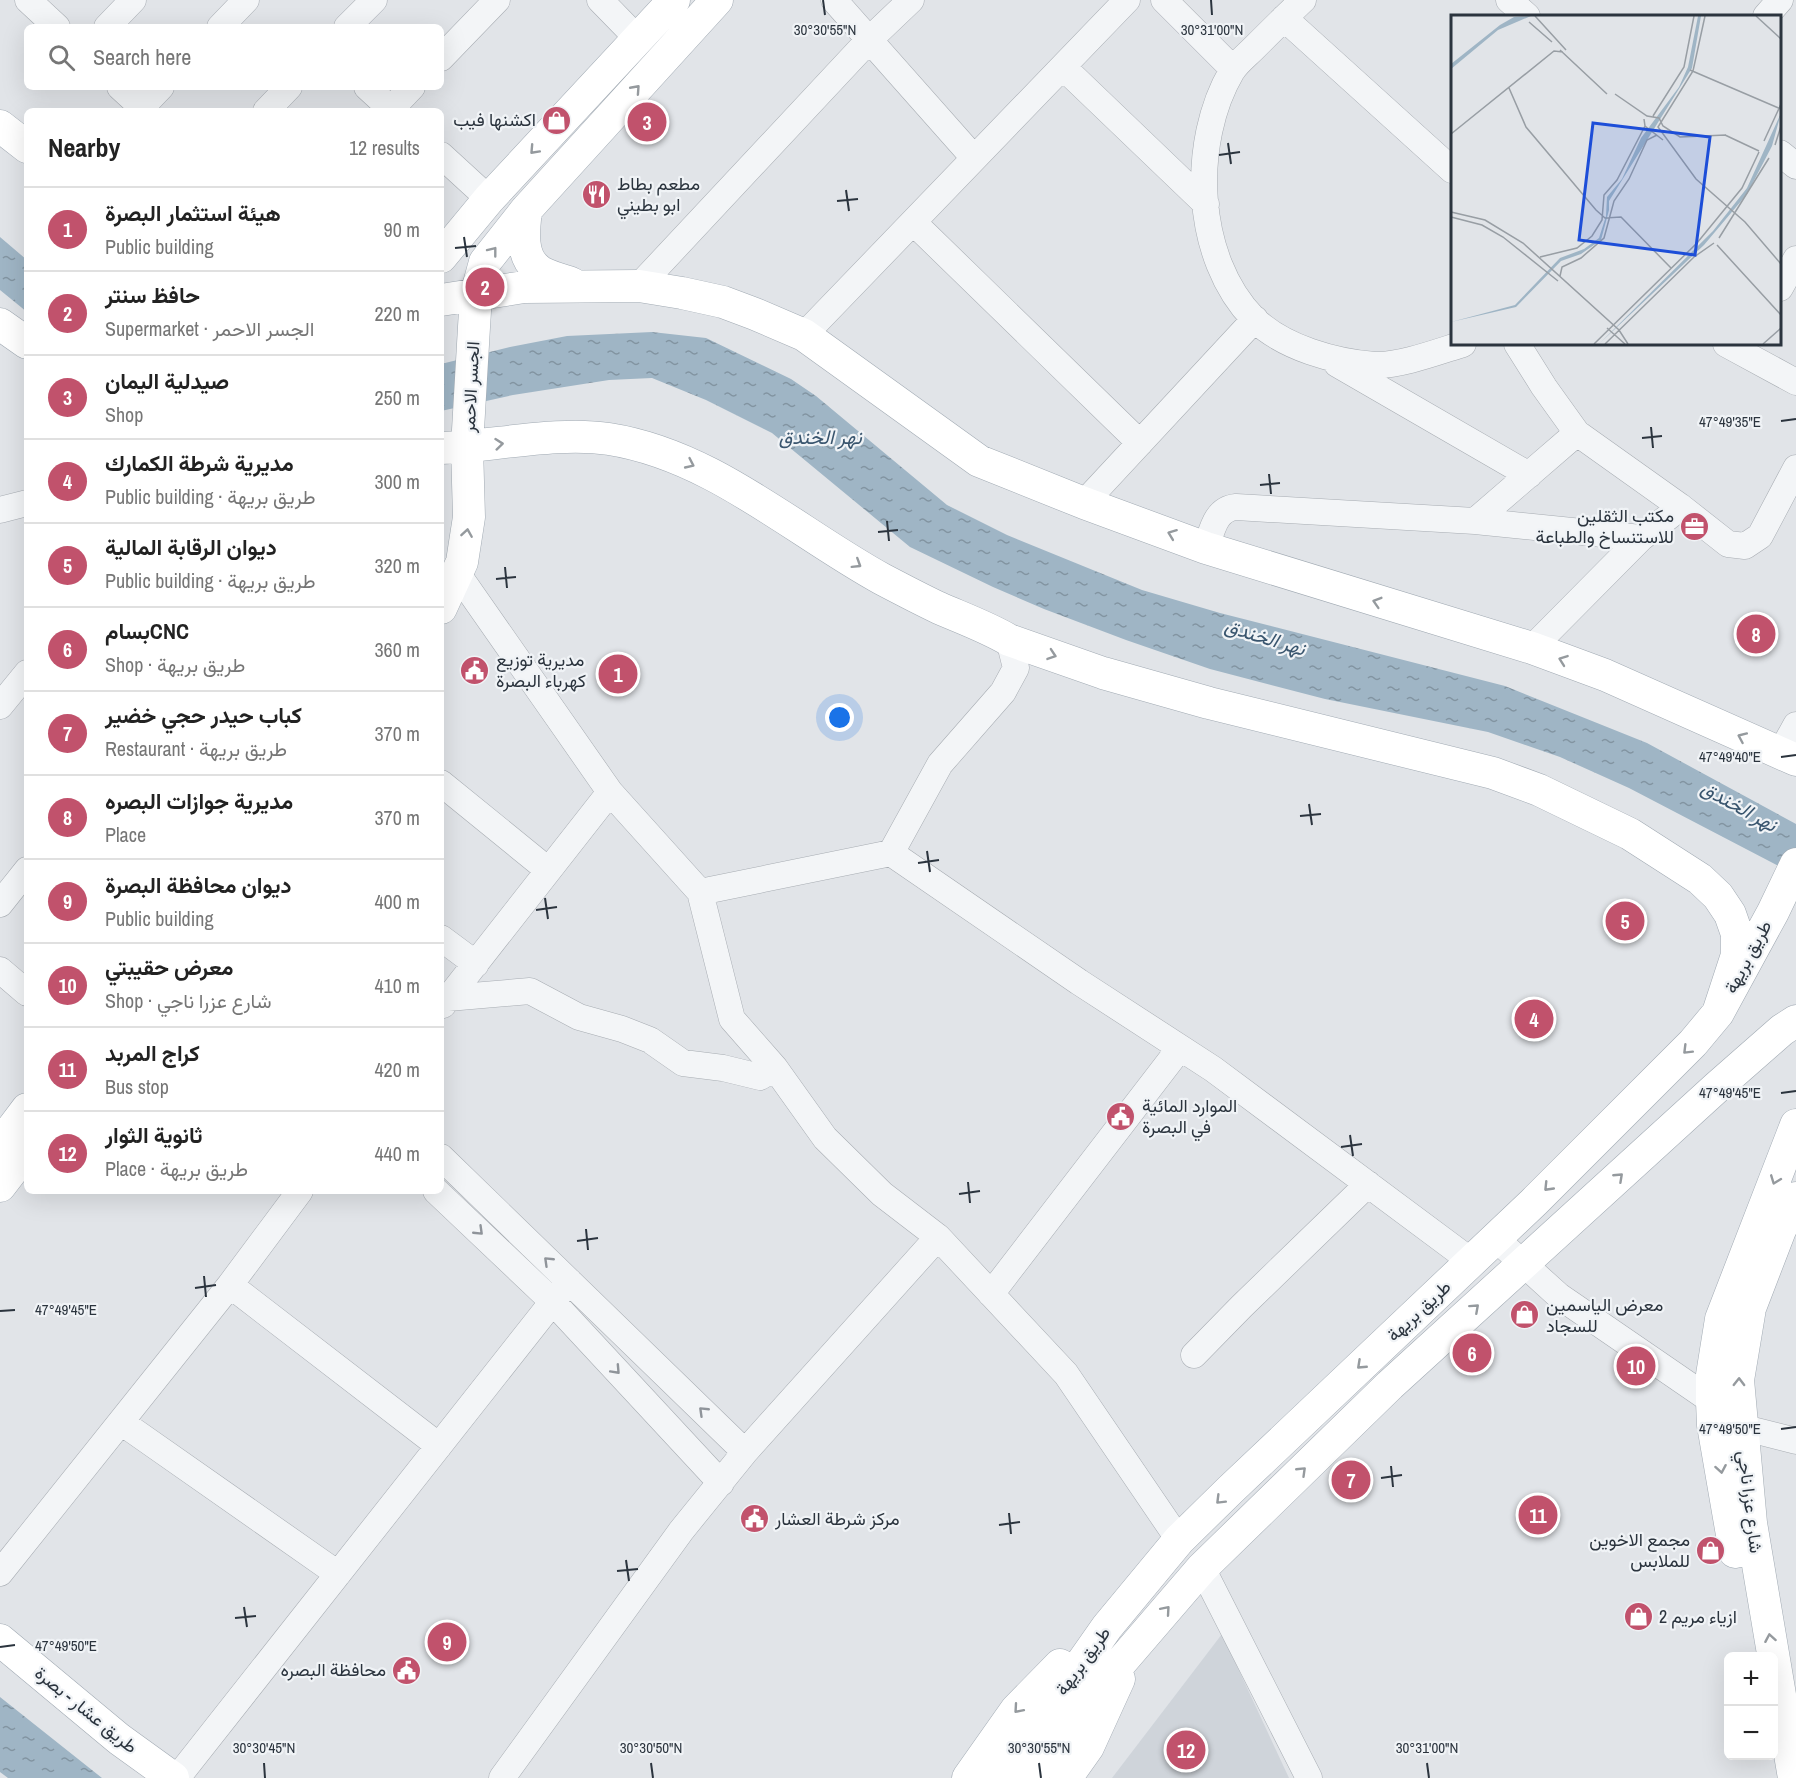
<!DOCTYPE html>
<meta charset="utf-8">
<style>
:root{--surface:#fff;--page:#f6f6f6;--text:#222;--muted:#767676;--line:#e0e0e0;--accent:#c1526c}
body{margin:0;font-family:"Archivo Narrow",Vazirmatn,sans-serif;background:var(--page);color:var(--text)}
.controls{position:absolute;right:18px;bottom:18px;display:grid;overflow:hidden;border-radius:9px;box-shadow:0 6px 24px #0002}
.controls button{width:54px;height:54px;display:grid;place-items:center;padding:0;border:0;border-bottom:2px solid var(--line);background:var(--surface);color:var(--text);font:30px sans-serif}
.you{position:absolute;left:840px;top:718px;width:21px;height:21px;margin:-15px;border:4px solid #fff;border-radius:50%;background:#1a73e8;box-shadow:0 0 0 9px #1a73e833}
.badge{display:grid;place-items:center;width:39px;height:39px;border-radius:50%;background:var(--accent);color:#fff;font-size:20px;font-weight:700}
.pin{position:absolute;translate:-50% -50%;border:3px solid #fff;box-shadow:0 2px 6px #0006}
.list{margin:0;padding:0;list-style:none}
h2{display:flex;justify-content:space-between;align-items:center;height:78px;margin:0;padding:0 24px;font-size:26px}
h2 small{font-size:20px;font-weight:400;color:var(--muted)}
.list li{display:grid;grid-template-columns:39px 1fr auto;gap:18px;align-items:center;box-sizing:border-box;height:84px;padding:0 24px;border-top:2px solid var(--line)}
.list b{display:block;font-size:22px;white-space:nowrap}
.list p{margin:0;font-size:20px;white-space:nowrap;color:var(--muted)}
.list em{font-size:20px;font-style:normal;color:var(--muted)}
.icon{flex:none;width:33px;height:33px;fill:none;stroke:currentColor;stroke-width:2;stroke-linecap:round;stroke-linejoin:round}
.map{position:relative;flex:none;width:1796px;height:1778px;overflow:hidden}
.search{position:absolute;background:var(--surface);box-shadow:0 6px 24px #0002;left:24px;top:24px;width:420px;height:66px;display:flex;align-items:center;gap:15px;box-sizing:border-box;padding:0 21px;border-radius:9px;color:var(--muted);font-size:22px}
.panel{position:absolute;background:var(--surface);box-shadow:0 6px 24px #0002;left:24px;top:108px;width:420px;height:1086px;border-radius:9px}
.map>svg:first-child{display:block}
.built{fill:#cfd4da}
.water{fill:url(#water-ripples)}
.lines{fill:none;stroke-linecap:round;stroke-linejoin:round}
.minor-casing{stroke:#a7acb2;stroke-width:27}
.major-casing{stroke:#a1aab3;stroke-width:33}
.minor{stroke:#f3f5f7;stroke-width:26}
.major{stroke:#fff;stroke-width:32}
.oneway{stroke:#959a9e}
.oneway2{stroke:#8f949a}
.ticks{fill:none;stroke:#2b343e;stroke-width:2}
.labels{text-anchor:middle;stroke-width:4.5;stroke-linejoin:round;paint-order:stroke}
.poi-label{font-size:18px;fill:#2b343e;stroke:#f0f3f6;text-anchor:start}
.street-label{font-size:18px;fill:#2b343e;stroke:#f0f3f6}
.water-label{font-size:20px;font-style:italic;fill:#39556e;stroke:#f0f3f6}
.inset-road{fill:none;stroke:#989ea4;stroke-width:1.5}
.view{fill:#1d4ed8;fill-opacity:0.15;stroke:#1d4ed8;stroke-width:3}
.inset-edge{fill:none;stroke:#2b343e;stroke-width:3}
.ticks-label{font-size:15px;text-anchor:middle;fill:#2b343e;stroke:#f0f3f6;stroke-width:4.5;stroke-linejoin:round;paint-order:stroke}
</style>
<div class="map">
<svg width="1796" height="1778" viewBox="0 0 1796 1778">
<defs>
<pattern id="water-ripples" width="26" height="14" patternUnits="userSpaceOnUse" patternTransform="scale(1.5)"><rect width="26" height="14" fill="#9fb5c5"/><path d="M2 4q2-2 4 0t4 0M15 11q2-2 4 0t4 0" fill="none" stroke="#8294a1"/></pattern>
</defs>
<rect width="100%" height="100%" fill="#e1e4e8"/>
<!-- built -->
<path class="built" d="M1222,1634L1289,1778H1112Z"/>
<!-- water -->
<path class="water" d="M0,237L27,260V312L0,290Z
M652,332L706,338L791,379L816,396L947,505L1007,535L1142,590L1220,613L1505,686L1647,743L1796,824V875L1629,788L1560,757L1488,732L1325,699L1210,669L1126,640L1044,609L993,587L910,547L772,433L706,400L652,378L609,380L513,395L441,411V364L510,347L567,336Z
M0,1697L102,1778H8L0,1772Z"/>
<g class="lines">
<defs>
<path id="minor" d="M28,0L57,27
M600,0L638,39
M834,0L974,158
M1164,0L1233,69
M1303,0C1286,16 1270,32 1254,48C1247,55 1237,63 1232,71C1190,142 1194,258 1254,319C1284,348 1335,362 1375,365C1400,366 1440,351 1463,344
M1509,0L1527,16
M1766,16L1780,0
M1284,18L1452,170
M107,27L133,0
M220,27L246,0
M347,27L374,0
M441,58L497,0
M1063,67L1206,204
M120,87L146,111
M367,87L393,111
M391,109L412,87
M138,111L161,87
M266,111L289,87
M1780,153L1796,166
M441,155L489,199
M913,222L1140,443
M639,286L869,40L911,0
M1780,288L1796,259
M804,335L1127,0
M1517,344L1544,387L1577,433L1681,507L1728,544L1745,546L1760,536L1796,468
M1726,344L1796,382
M1337,364L1529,475
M1084,503L1255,319
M0,510L27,503
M1475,521L1577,433
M1206,548C1212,531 1215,509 1236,507L1475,521L1641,538
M457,573L610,792L700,892L732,1019L775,1068L825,1138L882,1194L938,1237L1066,1374L1179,1540
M1532,648L1641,538L1681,507
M0,706L27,673
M1780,754L1796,725
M441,783L548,870
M891,853L940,764L1003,692L1016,668L1009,640
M700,892L891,853L1079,982L1213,1069L1471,1261
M0,904L27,870
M441,938L476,964
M0,970L27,993
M448,998L530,991L579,1017L622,1029L650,1040L683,1063L723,1068L760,1077L775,1068
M443,1005L610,792
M441,1157L745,1452
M436,1191L552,1301L721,1483
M1495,1238L1559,1296L1712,1401
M230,1285L439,1446
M991,1294L1180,1048
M1194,1355L1242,1306L1368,1184
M121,1422L338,1574
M1741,1427L1796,1441
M1202,1568L1309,1778
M0,1573L230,1285L300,1191
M177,1778L569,1281
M502,1778L681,1531L745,1452L938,1237"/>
<path id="major" d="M0,126L27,147
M526,210C524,228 520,254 536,268C544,276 560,279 571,283
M441,257L489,199L674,0
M441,300L524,287L639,286L682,293L723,302L755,314L804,335L979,461L1084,503L1206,548L1532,648L1605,675L1796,760
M0,324L27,343
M441,448C494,446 558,431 609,439C712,455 793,530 882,579C901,589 920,599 939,608C962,618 987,627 1009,640L1103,673L1209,703L1493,773L1539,790L1630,834L1700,879L1718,896L1730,914L1737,934V955L1718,1013
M441,608L462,562L469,517L467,447L474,327L476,295L485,262L526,210L717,0
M0,1145L27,1109
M0,1186L27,1151
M1735,1552L1713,1425L1712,1401V1375L1721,1319L1796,1125
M0,1640L119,1739L173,1778
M968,1778L1016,1710L1060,1665
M1001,1778L1107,1627L1179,1540L1230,1490L1534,1202L1693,1043L1718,1013L1773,912L1796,864
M1030,1778L1073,1718L1202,1568L1390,1385L1717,1087L1782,1030L1796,1021
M1066,1778L1088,1747L1119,1679
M1794,1778L1751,1523L1738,1380L1750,1308L1780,1230L1796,1198"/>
</defs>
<!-- minor casing -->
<use href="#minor" class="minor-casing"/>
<!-- major casing -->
<use href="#major" class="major-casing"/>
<!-- minor -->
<use href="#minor" class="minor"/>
<!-- major -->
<use href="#major" class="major"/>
</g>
<!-- one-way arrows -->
<defs><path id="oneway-chevron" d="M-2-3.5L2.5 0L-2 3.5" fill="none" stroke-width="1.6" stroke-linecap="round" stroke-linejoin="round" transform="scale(1.5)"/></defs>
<g class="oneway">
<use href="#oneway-chevron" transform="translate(636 89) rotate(-48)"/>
<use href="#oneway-chevron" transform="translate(534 150) rotate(133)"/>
<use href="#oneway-chevron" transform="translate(493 251) rotate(-52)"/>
<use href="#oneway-chevron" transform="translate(499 444) rotate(-6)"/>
<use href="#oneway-chevron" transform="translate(690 464) rotate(25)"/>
<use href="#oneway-chevron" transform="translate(467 533) rotate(-81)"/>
<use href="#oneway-chevron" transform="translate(1172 534) rotate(-159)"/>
<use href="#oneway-chevron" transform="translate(857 564) rotate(32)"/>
<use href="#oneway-chevron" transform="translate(1377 602) rotate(-163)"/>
<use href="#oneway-chevron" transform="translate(1052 655) rotate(19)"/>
<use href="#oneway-chevron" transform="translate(1563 660) rotate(-160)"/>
<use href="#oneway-chevron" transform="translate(1742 737) rotate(-156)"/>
<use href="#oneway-chevron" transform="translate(1687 1050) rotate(135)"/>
<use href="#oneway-chevron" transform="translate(1619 1177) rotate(-43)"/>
<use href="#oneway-chevron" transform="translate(1775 1180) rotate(111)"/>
<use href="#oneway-chevron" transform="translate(1548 1187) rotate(134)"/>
<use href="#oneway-chevron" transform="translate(1475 1308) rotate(-42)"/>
<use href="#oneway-chevron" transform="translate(1361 1365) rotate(137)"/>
<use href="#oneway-chevron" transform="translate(1739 1382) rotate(-89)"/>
<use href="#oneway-chevron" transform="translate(1721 1469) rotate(80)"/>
<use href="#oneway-chevron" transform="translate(1302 1471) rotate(-44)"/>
<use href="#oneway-chevron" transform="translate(1220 1500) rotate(135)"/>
<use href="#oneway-chevron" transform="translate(1166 1610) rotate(-49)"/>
<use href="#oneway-chevron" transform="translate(1770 1638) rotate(-100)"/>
<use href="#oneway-chevron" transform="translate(1018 1709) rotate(131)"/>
</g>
<g class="oneway2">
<use href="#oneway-chevron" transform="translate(479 1231) rotate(44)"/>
<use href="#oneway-chevron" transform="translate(548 1261) rotate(-136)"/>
<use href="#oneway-chevron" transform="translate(616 1370) rotate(47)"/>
<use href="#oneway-chevron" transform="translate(703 1411) rotate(-136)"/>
</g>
<!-- ticks -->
<path class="ticks" d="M823,0L825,15M1211,0L1212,15M1228,143L1231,164M1219,155L1240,152M846,190L849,211M837,201L858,199M464,237L467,257M455,248L476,246M1781,421L1796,419M1651,427L1653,448M1642,438L1662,436M1269,474L1271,494M1260,485L1280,483M887,521L889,541M878,532L898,530M505,567L507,588M496,579L516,577M1781,757L1796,755M1309,804L1312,825M1300,816L1321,814M927,851L930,872M918,863L939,860M545,898L548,919M536,910L557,907M1781,1093L1796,1091M1350,1135L1353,1156M1341,1147L1362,1144M968,1182L970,1203M959,1194L980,1191M586,1229L588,1250M577,1241L598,1238M204,1276L206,1297M195,1288L216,1285M0,1311L15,1310M1781,1429L1796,1427M1391,1466L1393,1487M1381,1478L1402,1475M1009,1513L1011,1534M999,1525L1020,1522M626,1560L629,1581M617,1571L638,1569M244,1607L247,1627M235,1618L256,1616M0,1647L15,1645M264,1763L265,1778M651,1763L653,1778M1039,1763L1041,1778M1427,1763L1429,1778"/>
<!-- icons -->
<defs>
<symbol id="shop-disc" viewBox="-11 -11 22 22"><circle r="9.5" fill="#c1526c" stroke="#f0f3f6"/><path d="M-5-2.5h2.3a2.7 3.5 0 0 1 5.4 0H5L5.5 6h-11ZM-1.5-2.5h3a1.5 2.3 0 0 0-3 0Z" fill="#fff"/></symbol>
<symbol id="restaurant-disc" viewBox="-11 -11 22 22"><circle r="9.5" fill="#c1526c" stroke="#f0f3f6"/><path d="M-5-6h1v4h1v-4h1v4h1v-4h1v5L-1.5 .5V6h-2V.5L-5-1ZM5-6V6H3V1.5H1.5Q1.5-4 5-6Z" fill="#fff"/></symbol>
<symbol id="office-disc" viewBox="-11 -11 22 22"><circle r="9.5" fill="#c1526c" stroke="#f0f3f6"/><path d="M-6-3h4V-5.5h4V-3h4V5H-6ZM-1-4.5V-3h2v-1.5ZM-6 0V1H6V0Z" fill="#fff"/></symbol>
<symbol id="civic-disc" viewBox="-11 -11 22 22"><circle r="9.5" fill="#c1526c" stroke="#f0f3f6"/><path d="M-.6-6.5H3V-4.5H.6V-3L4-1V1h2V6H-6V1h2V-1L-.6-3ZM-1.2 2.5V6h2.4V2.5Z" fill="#fff"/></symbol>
</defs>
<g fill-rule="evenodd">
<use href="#shop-disc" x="540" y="104" width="33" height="33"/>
<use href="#restaurant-disc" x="580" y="178" width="33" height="33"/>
<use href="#office-disc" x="1678" y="510" width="33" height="33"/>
<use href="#civic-disc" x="458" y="654" width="33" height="33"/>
<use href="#civic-disc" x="1104" y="1100" width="33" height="33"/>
<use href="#shop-disc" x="1508" y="1298" width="33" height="33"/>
<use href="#civic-disc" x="738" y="1502" width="33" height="33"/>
<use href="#shop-disc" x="1694" y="1534" width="33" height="33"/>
<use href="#shop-disc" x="1622" y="1600" width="33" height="33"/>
<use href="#civic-disc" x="390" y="1654" width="33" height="33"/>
</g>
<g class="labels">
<!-- poi labels -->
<g class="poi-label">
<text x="536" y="126" text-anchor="end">اكشنها فيب</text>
<text x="617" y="190">مطعم بطاط<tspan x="617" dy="21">ابو بطيني</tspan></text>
<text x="1674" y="522" text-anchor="end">مكتب الثقلين<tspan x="1674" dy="21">للاستنساخ والطباعة</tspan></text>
<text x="496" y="666">مديرية توزيع<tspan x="496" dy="21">كهرباء البصرة</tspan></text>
<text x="1142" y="1112">الموارد المائية<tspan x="1142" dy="21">في البصرة</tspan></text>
<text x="1546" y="1311">معرض الياسمين<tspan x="1546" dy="21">للسجاد</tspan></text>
<text x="775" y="1525">مركز شرطة العشار</text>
<text x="1690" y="1546" text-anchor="end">مجمع الاخوين<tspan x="1690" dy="21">للملابس</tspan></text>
<text x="1659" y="1623">ازياء مريم 2</text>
<text x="386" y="1676" text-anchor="end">محافظة البصره</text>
</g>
<!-- street labels -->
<g class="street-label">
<text transform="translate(471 387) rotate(-87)" y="6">الجسر الاحمر</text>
<text transform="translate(1748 957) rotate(-62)" y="6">طريق بريهة</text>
<text transform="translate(1419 1311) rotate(-43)" y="6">طريق بريهة</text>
<text transform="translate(1750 1502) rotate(83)" y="6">شارع عزرا ناجي</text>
<text transform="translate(1083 1661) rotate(-54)" y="6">طريق بريهة</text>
<text transform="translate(86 1710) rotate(39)" y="6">طريق عشار - بصرة</text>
</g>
<!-- water labels -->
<g class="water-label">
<text x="820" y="444">نهر الخندق</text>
<text transform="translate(1265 637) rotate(17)" y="7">نهر الخندق</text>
<text transform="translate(1739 806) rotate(29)" y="7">نهر الخندق</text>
</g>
</g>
<!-- overview -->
<g transform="translate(1451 15)">
<rect width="330" height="330" fill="#e1e4e8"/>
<path d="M80,1L47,15L0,54V49L49,10L63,2ZM247,1H250L241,53L158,186V195L150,225L130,239L110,246L65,292L0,307L64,290L109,243L133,234L148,223L155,201L156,182L171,164L190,123L228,72L237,52ZM330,98L321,131L296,179L253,230L148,329L262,216L296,173Z" fill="#9fb5c5"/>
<path class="inset-road" d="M84,1L115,35M254,1L242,56L207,112L245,164L294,207L330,249M305,1L330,24M78,7L101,27M109,35L156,79M239,55L330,94M58,73L75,112L145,195L154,203L170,202L220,253M164,79L196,101L208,103L212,111L229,122L275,120M202,101L233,52L243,1M193,104L194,111L212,125M0,119L103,36L112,37M274,120L308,136M313,126L330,89M324,130L330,111M0,197L34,205L72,228L168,315L177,329M0,202L31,210L52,222L107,266M268,223L318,143M266,230L330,300M89,242L126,233L141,221L151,205L153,180L166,165L194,111M109,261L111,252L130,243L153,223L163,186L178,164L196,125L206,120M156,313L174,329M143,329L246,228L291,173L308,137M154,329L243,242L263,228M312,329L330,313"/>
<path class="view" d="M142,108L259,122L244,240L128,225Z"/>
<rect width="330" height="330" class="inset-edge"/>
</g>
<g class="ticks-label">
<text x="825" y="35">30°30'55"N</text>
<text x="1212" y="35">30°31'00"N</text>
<text x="1730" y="427">47°49'35"E</text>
<text x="1730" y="762">47°49'40"E</text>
<text x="1730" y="1098">47°49'45"E</text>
<text x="66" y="1315">47°49'45"E</text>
<text x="1730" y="1434">47°49'50"E</text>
<text x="66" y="1651">47°49'50"E</text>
<text x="264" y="1753">30°30'45"N</text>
<text x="651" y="1753">30°30'50"N</text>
<text x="1039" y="1753">30°30'55"N</text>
<text x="1427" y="1753">30°31'00"N</text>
</g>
</svg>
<div class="controls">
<button>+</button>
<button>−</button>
</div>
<div class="you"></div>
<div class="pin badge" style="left:618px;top:674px">1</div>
<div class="pin badge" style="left:485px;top:287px">2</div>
<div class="pin badge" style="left:647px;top:122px">3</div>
<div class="pin badge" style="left:1534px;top:1019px">4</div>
<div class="pin badge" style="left:1625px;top:921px">5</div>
<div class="pin badge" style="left:1472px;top:1353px">6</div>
<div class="pin badge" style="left:1351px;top:1480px">7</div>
<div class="pin badge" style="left:1756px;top:634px">8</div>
<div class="pin badge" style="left:447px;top:1642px">9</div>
<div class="pin badge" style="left:1636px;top:1366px">10</div>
<div class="pin badge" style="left:1538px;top:1515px">11</div>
<div class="pin badge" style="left:1186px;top:1750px">12</div>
<div class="search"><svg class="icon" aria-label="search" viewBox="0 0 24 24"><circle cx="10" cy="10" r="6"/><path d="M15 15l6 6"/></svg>Search here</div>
<section class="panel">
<h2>Nearby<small>12 results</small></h2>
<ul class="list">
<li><span class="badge">1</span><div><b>هيئة استثمار البصرة</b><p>Public building</p></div><em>90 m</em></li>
<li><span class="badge">2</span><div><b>حافظ سنتر</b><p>Supermarket · الجسر الاحمر</p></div><em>220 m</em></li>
<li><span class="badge">3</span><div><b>صيدلية اليمان</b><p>Shop</p></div><em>250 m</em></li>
<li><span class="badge">4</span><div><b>مديرية شرطة الكمارك</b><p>Public building · طريق بريهة</p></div><em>300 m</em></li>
<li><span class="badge">5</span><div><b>ديوان الرقابة المالية</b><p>Public building · طريق بريهة</p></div><em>320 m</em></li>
<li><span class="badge">6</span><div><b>بسامCNC</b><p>Shop · طريق بريهة</p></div><em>360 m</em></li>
<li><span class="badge">7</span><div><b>كباب حيدر حجي خضير</b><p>Restaurant · طريق بريهة</p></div><em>370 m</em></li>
<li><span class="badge">8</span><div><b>مديرية جوازات البصره</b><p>Place</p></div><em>370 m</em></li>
<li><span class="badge">9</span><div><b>ديوان محافظة البصرة</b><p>Public building</p></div><em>400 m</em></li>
<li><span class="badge">10</span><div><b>معرض حقيبتي</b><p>Shop · شارع عزرا ناجي</p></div><em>410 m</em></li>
<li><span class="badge">11</span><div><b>كراج المربد</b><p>Bus stop</p></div><em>420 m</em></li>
<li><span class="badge">12</span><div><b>ثانوية الثوار</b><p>Place · طريق بريهة</p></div><em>440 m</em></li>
</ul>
</section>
</div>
